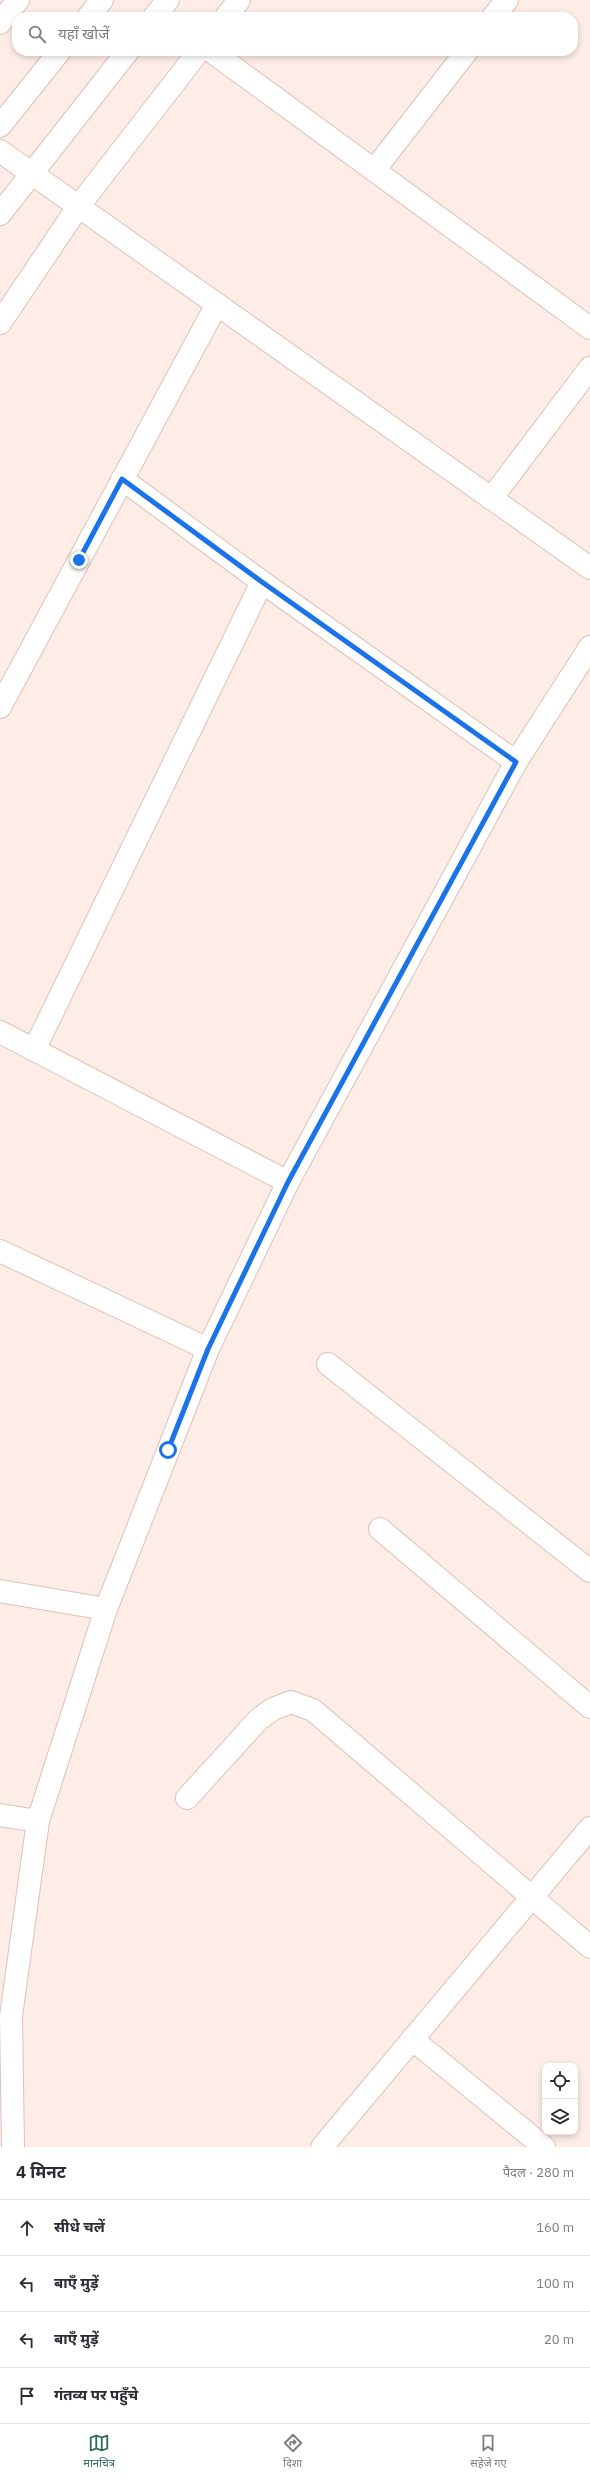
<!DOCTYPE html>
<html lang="hi">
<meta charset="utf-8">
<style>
:root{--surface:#fff;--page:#f2f2f3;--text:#2b2b33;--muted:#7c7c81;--line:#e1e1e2;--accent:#2b6b5a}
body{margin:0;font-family:"IBM Plex Sans","Noto Sans Devanagari",sans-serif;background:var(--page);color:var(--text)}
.controls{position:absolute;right:12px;bottom:12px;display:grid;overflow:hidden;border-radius:8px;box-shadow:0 2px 6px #0003}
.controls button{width:36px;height:36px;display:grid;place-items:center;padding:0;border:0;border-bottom:1px solid var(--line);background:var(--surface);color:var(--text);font:20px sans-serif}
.stop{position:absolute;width:12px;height:12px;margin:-9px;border:3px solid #1a73e8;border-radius:50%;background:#fff}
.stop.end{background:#1a73e8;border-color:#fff;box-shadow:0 1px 4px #0008}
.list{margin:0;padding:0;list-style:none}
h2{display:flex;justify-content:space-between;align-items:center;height:52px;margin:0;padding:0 16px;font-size:17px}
h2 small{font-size:13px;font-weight:400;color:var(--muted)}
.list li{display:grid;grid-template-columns:26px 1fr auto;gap:12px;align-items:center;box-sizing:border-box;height:56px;padding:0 16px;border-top:1px solid var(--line)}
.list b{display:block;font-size:15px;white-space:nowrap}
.list em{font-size:13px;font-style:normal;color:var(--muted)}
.icon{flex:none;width:22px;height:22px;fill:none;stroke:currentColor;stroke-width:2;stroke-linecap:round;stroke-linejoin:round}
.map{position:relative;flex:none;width:590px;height:2147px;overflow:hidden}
.search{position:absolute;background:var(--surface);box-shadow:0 2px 6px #0003;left:12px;right:12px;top:12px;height:44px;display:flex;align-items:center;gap:10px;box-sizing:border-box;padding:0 14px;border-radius:16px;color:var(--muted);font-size:15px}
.sheet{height:276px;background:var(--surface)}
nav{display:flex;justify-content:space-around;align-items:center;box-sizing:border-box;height:56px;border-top:1px solid var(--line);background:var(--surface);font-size:11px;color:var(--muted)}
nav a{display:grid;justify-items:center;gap:2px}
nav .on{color:var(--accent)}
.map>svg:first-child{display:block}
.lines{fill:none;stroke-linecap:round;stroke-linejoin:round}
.minor-casing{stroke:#dcc2b7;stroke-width:24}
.minor{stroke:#fff;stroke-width:22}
.route{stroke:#1a73e8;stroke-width:5}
</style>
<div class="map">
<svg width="590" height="2147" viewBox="0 0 590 2147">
<rect width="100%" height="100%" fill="#fdede6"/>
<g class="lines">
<defs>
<path id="minor" d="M88,17L102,0
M154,17L168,0
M226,17L239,0
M493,17L507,0
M0,23L18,0
M211,51L590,328
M0,126L60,51
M0,151L590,568
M375,169L467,51
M0,214L128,51
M0,323L78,207L199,51
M122,479L262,582L516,762
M491,499L590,368
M0,707L217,304
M0,1032L288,1182
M34,1050L262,582
M0,1251L208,1349
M328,1364L590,1571
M380,1529L590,1707
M0,1591L106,1609
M187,1798L259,1719L273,1709L291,1702L313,1710L590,1947
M0,1815L38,1821
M412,2039L544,2147
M13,2147L11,2016L38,1821L106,1609L208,1349L288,1182L516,762L590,647
M322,2147L590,1828"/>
</defs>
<!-- minor casing -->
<use href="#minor" class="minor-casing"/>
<!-- minor -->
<use href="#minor" class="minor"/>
</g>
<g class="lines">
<!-- route -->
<path class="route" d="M79,560L122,479L262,582L516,762L288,1182L208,1349L168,1450"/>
</g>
</svg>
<div class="controls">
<button><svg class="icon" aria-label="locate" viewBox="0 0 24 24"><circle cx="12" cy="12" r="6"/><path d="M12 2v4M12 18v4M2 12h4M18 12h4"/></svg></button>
<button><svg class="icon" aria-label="layers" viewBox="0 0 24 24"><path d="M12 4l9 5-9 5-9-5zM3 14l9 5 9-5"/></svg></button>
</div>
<div class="stop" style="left:168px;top:1450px"></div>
<div class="stop end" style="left:79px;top:560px"></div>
<div class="search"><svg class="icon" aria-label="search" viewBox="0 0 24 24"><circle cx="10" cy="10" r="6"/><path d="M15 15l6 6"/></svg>यहाँ खोजें</div>
</div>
<section class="sheet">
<h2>4 मिनट<small>पैदल · 280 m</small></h2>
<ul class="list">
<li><svg class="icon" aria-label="ahead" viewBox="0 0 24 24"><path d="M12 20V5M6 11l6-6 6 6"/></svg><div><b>सीधे चलें</b></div><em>160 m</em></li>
<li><svg class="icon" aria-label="left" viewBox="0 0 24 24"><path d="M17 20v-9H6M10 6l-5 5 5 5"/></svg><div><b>बाएँ मुड़ें</b></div><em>100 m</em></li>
<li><svg class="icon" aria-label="left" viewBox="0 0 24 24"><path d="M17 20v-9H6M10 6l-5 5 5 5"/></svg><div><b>बाएँ मुड़ें</b></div><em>20 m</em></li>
<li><svg class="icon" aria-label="arrive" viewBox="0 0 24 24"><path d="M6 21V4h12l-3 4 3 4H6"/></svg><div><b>गंतव्य पर पहुँचे</b></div></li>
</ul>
</section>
<nav>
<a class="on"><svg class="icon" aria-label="map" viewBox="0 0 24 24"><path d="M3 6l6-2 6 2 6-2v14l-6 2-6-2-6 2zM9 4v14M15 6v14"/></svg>मानचित्र</a>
<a><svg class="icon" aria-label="directions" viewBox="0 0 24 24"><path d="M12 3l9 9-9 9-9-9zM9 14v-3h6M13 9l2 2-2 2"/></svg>दिशा</a>
<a><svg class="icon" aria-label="saved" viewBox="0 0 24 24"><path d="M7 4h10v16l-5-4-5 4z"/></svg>सहेजे गए</a>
</nav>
